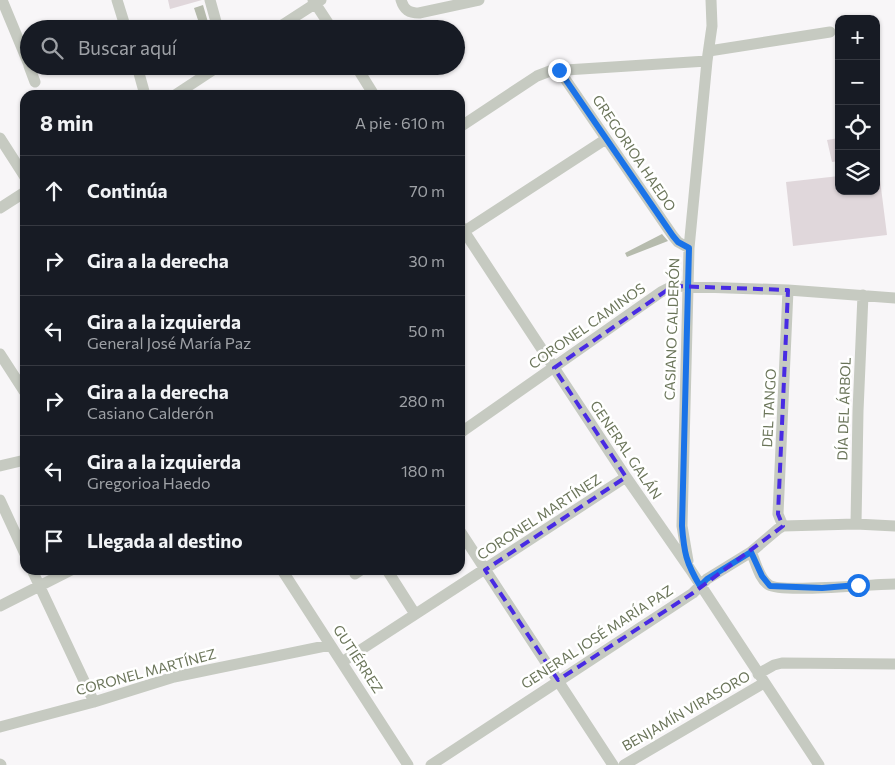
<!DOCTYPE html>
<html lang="es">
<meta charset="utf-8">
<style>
:root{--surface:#171b24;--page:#20242c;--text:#f1f3f6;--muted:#9ea1a6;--line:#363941}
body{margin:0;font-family:Commissioner,sans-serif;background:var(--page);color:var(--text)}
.controls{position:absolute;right:15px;top:15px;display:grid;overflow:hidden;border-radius:10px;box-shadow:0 1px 4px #0004}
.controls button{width:45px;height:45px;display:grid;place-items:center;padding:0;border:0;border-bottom:1px solid var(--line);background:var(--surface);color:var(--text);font:25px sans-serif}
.stop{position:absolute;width:15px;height:15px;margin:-11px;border:4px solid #1a73e8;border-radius:50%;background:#fff}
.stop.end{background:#1a73e8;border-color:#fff;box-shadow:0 1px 5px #0008}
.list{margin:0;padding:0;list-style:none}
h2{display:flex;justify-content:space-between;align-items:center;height:65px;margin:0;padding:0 20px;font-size:21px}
h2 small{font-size:16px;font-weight:400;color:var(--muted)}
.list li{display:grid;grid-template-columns:32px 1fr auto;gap:15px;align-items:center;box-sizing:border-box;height:70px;padding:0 20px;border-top:1px solid var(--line)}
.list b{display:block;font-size:19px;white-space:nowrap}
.list p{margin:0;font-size:16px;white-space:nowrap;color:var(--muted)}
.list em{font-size:16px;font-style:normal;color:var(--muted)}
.icon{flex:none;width:28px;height:28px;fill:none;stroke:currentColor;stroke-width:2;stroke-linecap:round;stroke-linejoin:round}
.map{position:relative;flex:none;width:895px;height:765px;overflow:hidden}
.search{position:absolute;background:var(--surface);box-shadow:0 1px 4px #0004;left:20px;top:20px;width:445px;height:55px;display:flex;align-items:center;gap:12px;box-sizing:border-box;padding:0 18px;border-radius:28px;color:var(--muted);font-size:19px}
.panel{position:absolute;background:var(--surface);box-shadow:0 1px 4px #0004;left:20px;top:90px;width:445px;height:485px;border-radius:15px}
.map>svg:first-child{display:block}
.green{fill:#e0d7db}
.building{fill:#b6bbad}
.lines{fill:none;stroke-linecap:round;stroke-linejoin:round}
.minor{stroke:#c6cac1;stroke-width:11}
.route{stroke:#1a73e8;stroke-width:6}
.marked{fill:none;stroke:#482be3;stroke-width:4;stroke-dasharray:10 6;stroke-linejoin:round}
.labels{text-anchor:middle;stroke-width:5;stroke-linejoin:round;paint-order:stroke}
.street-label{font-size:14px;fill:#6b755a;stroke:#fff}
</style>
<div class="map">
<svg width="895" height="765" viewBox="0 0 895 765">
<rect width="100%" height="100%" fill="#f8f6f8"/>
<!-- green -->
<path class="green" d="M168,0H202L170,9Z
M839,138V161L832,162L827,140Z
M876,172H879L887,235L793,246L786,182L839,176V191H876Z"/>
<!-- building -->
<path class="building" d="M203,5L210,29H201L194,8Z
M662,234L668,241L627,257L625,253Z"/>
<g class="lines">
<!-- minor -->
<path class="minor" d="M2,0L29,65
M117,0L126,29
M210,0L218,29
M313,0L332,29
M401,0C404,10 409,13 419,13L479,0
M276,29L321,0
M709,51L830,32
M29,66L35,82
M137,66L145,95
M356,66L374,95
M559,70L673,236L678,242L689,248
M175,95L219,66
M460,127L537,76L550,71L707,61
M0,138L25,177
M0,208L25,192
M460,225L626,477L690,569L819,765
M460,234L606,139
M0,354L24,391
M460,433L661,292L673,286L788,290L895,298
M0,466L25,460
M0,500L25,554
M856,524L858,411L863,295
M783,526L778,514L788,290
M460,531L613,765
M751,552C756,562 759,579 769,585C781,593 875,584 895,584
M688,561L682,526L689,248L707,61L712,26L711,0
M32,570L94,702
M282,570L408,765
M387,570L415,614
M355,574L361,570
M0,606L71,570
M342,662L626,477
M758,674L774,665L782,663L895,664
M0,727L94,702L174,677L330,645
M0,764L1,765
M431,765L693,593L707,579L751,552L778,529L783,526L856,524L895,526
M624,765L764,683"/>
</g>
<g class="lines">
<!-- route -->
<path class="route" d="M559,70L673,236L678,242L689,248L682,526C684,552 686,563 700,586L707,579L751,552L762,576L770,586L822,588L858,585"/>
</g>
<!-- marked area -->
<path class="marked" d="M673,286L788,290L778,514L783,526L693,593L558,680L485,570L626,477L554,368Z"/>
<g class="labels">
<!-- street labels -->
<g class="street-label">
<text transform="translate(634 153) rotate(56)" y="5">GREGORIOA HAEDO</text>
<text transform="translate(587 326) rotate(-35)" y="5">CORONEL CAMINOS</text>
<text transform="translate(672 329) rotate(-88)" y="5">CASIANO CALDERÓN</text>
<text transform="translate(769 408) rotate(-87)" y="5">DEL TANGO</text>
<text transform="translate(844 409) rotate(-88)" y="5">DÍA DEL ÁRBOL</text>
<text transform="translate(626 450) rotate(56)" y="5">GENERAL GALÁN</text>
<text transform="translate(539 517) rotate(-33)" y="5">CORONEL MARTÍNEZ</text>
<text transform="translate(597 637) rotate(-33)" y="5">GENERAL JOSÉ MARÍA PAZ</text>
<text transform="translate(358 659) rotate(57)" y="5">GUTIÉRREZ</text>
<text transform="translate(146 672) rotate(-15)" y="5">CORONEL MARTÍNEZ</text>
<text transform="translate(686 711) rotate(-30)" y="5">BENJAMÍN VIRASORO</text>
</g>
</g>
</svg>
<div class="controls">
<button>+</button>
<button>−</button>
<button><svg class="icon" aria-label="locate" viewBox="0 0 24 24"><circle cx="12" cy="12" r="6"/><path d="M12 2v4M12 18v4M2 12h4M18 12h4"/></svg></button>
<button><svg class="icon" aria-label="layers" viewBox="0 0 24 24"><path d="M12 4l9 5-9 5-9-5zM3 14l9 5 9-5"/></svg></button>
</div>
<div class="stop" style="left:858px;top:585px"></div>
<div class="stop end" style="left:559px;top:70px"></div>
<div class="search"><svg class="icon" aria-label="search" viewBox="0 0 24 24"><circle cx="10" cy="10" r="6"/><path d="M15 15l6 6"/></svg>Buscar aquí</div>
<section class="panel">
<h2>8 min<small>A pie · 610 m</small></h2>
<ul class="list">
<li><svg class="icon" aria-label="ahead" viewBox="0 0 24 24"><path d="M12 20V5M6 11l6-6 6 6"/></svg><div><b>Continúa</b></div><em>70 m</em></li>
<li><svg class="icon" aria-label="right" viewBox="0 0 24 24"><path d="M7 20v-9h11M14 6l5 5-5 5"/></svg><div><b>Gira a la derecha</b></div><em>30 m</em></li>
<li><svg class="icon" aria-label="left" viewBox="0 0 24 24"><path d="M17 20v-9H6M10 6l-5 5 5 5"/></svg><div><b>Gira a la izquierda</b><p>General José María Paz</p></div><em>50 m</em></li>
<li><svg class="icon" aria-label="right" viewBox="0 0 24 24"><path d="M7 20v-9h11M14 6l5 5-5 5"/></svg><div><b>Gira a la derecha</b><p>Casiano Calderón</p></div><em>280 m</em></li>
<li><svg class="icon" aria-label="left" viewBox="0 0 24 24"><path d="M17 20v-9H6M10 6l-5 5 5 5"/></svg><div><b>Gira a la izquierda</b><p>Gregorioa Haedo</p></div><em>180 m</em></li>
<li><svg class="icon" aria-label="arrive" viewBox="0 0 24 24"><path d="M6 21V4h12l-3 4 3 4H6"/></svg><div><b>Llegada al destino</b></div></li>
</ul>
</section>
</div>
